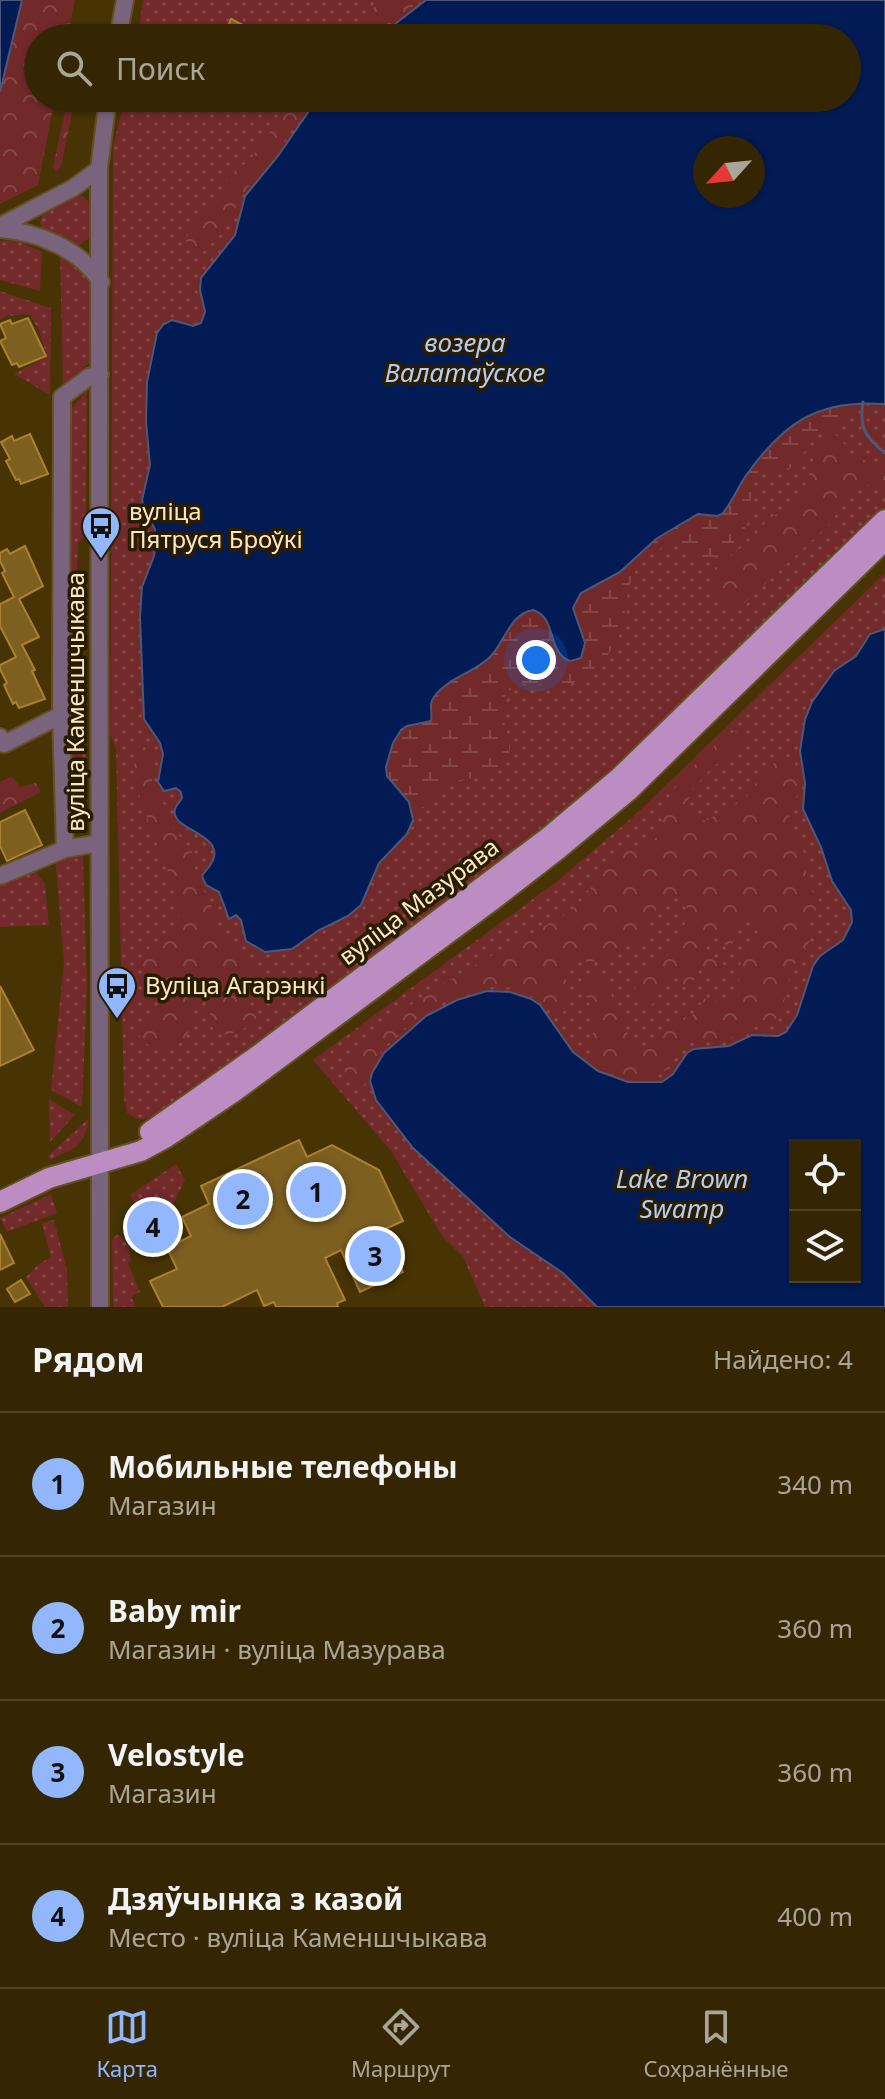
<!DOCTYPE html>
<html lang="ru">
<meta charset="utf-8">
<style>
:root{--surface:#352603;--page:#403212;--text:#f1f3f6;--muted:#aaa59a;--line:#4f4325;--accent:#92b7fd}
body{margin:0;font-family:"Noto Sans",sans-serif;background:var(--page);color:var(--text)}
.controls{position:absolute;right:24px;bottom:24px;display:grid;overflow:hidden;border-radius:0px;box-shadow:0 2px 6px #0004}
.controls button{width:72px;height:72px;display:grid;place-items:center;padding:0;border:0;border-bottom:2px solid var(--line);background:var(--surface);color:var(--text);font:40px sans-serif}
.compass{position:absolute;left:693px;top:136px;width:72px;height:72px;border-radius:50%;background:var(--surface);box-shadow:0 2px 6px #0004;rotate:243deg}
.you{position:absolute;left:536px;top:660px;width:28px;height:28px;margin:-20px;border:6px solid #fff;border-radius:50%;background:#1a73e8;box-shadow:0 0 0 12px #1a73e833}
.badge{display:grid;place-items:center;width:52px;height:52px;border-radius:50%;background:var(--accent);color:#111;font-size:26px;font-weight:700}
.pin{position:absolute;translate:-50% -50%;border:4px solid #fff;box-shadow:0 2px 8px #0006}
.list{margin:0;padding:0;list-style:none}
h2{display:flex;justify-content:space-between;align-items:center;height:104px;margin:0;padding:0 32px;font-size:34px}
h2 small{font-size:26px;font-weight:400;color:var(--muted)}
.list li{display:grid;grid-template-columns:52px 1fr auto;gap:24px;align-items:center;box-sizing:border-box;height:144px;padding:0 32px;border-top:2px solid var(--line)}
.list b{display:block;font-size:30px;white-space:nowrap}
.list p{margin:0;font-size:26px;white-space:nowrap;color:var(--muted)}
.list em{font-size:26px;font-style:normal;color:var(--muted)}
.icon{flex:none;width:44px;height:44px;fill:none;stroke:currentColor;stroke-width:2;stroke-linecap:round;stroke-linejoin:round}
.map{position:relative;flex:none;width:885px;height:1307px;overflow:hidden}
.search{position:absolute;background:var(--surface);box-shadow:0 2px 6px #0004;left:24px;right:24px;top:24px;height:88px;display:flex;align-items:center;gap:20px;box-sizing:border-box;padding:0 28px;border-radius:44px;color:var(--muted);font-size:30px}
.sheet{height:680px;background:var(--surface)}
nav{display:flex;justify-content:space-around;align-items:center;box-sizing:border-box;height:112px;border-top:2px solid var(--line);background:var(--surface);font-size:22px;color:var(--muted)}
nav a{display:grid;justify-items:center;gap:4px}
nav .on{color:var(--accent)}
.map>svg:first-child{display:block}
.grass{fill:url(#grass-dots);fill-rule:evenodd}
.forest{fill:url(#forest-crowns)}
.wetland{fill:url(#wetland-marsh)}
.water{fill:#021b55;stroke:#4e5876;stroke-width:2;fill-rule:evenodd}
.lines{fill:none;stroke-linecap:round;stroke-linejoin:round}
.stream{stroke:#4e5876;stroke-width:3}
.building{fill:#7d5f20;stroke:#aa822f;stroke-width:2}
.minor-casing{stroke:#645022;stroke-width:20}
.major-casing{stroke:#645022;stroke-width:24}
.minor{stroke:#7a637d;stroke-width:16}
.major{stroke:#bc8dc3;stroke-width:20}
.labels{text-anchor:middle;stroke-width:7;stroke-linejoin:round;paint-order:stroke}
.poi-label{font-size:24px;fill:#fee8c2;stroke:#281c03;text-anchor:start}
.street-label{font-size:24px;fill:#fee8c2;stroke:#281c03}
.water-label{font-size:26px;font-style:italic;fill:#b7ccf0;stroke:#281c03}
</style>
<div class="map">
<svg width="885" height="1307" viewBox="0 0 885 1307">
<defs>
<pattern id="grass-dots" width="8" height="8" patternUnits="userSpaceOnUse" patternTransform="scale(2)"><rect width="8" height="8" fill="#71292a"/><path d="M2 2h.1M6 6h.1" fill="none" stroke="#864847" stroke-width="1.8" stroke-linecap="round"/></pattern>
<pattern id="forest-crowns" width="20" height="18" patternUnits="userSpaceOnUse" patternTransform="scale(2)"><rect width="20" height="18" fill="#71292a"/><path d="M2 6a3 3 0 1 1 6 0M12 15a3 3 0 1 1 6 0" fill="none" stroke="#864847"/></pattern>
<pattern id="wetland-marsh" width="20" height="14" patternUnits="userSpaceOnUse" patternTransform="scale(2)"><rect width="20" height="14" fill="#71292a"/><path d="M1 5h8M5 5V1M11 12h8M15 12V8" fill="none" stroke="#864847"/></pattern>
</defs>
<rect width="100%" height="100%" fill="#473304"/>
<!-- grass -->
<path class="grass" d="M143,0H885V510L616,773L337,987L158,1114C146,1120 138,1122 127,1113L124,1098L116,749L110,734L113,147L125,98H847V38H140V21ZM705,148H753V196H705Z
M82,196L92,204V236L80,245H74L42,230L40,223L42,213L72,197Z
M16,240L42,252L40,291L0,280V241Z
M60,255C76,262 86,266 91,283V362L63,385Z
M0,291L51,308L50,395L14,374L47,356L38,328L29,314L7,316L0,320Z
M87,390L86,533L78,544L77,574L87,586V619L80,629V656L87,663L85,798L84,818L77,829L68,822L66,415Z
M885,573V1307H485L463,1257L442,1236L391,1151L313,1060L556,882L634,816ZM795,1145H855V1277H795Z
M70,853L83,856L87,988L82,1107L51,1090L64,962L55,858Z
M34,869L45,884L49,925L0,927V886Z
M49,1099L75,1115L50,1142Z
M89,1118C85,1147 74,1148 50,1160L48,1156Z
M176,1164L185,1180L168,1215L138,1209L130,1195Z
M51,1194L57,1213L7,1232L0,1218Z
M54,1220L67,1270L68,1307H45L26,1277L39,1264L51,1257L42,1223Z
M118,1234L128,1245L131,1261L128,1263L140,1292L131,1297L136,1307H113L112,1239Z"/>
<!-- forest -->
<path class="forest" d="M22,0H75L67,38H38V98H55L38,185L0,204V92Z
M383,0H421L373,38H351L365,15Z
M68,98H75L61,167L56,172L53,167Z
M294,98H314L273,157L247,188L221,234L201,254H191L186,240L191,225L214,206L228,177L249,161Z
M836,435L845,443L851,455L866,461L885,463V488L860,484L849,490L832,522L740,607H727L714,593L711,577L713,569L749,542L769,518L795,506L801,501L817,447L822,440Z
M737,731L744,738L740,753L713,766L691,791L686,807L692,818L701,821L707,820L746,797L768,766L788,757L795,762L799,792L789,811L791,831L806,856V882L820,903L808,922L809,942L792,969L781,1014L771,1023L750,1028L733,1037L690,1043L678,1052L666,1070L654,1078H623L603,1069L593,1060L590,1048L594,1027L592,1009L580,982L585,974C623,979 612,1036 645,1047L661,1041L671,1021L693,1015L705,998L727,1005L738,997C741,987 737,975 740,965C746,948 762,950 757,926L752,920L743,921L737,925L732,946H727L717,936L709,939L706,948L710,956L727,967L724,976C715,978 710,967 700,968L692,985L688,988L682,986L678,976L674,974L658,992L650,1009L642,1007C624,976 644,969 668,955L673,940L689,918C689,906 681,895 668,897L655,911L642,941L622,944L602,962L580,961L570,965L565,976L569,1003L563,1012C548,1016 536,995 521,990C474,975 410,1017 381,1052C373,1062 371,1074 364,1085L356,1088C349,1083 343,1076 345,1067C359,1021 528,938 572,910C590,896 595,876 610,861C625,846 642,851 654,840C664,831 661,812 667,800C676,783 720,735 737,731Z
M143,746L153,752L155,762L152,772V783L163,801L174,829L192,852L197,880L209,899L219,930L231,948L252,960L258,971L243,991L245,999L257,1012L255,1022C240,1032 210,1047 210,1015C210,1003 217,994 216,982L208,974C201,977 196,979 193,986C189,995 194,1003 193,1012C192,1033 181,1052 157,1048C148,1046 142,1042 138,1033L141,1025L160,1016L163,1005L162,999L146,982L142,962L151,945L173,937C201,900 114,788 139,747Z
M12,776L20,787L36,783L41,792L0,813V782Z"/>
<!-- wetland -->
<path class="wetland" d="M852,402H863L851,407L838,426L816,435L794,467C781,471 769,467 759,476C740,494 766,521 724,551C718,556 709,560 701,558C691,556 684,547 673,544C608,563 640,620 606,657C595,669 577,685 561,686C545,688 528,678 513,688C484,709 521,736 506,761C494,780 475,776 457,781C436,787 421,809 411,827C417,806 397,792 387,776C384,760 393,730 411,724C418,722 424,723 431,721C432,715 429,709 431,703C435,683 475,672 489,658C507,639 536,569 552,640L583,637L573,608L581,593L620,572L656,539L698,514L712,516L722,514C731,504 735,492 742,481C771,437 798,412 852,402Z"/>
<!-- water -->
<path class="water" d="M0,0H22L0,92Z
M426,0H885V404C817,399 783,423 745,477C737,489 732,503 722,514L717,516L698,514L656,539L620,572L581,593L573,608L585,643L581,658L570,661C546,652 558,618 533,610C510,614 505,641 491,656C475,673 448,677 434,697C428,705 433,712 431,721L407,726L401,730L393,743L386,767L387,776L409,802L413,820L407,834L379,863L361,905L348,916L319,930L292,949L265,952L246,941L241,920L236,915L229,919L219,892L206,885L202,876C205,871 211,866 213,860C224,833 169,830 175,809C176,805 180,802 182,798L181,792L176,788L164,791L158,782L163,754L160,743L144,719L140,617L142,587L154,556L156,542L155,529L144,509L142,500L150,465L146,422L147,382L157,333L163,325L172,320L193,326L201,323L205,312L200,290L201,278L235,235L245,196L278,156L318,98H847V38H377ZM753,148V196H705V148Z
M885,629V1307H597L563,1273L510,1237L413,1148L376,1100L370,1081L372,1073L384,1053L426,1016L457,1000L487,991L510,992L531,999L540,1005L573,1052L598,1071L628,1082H662L673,1074L687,1053L694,1049L729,1046L752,1035L778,1036L786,1032L797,1015L813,966L820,956L843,940L852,922L851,910L832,881L821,847L803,809L805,783L800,751L805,719L812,702L834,671L856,656L870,634ZM855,1145V1277H795V1145Z"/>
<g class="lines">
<!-- stream -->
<path class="stream" d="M863,402C859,428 865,437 885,453"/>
</g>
<!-- building -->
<path class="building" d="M231,19L249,28L244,38H223Z
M28,318L46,356L19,367L17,363L12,365L0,341L6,338L0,324L10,320L12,324Z
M30,434L48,474L21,484L19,479L16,480L6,461L10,459L1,442L12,436L14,441Z
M25,546L43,586L19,599L39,637L22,645L35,670L32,671L45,699L19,708L16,702L13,704L4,685L7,683L0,669V665L16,657L0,626V604L14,597L2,573L5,571L0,561V553L7,549L10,554Z
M25,810L42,845L7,861L0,846V822Z
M0,986L34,1050L0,1066Z
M299,1140L307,1157L332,1145L379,1170L403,1221L383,1230L403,1272L360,1292L341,1250L325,1258L345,1300L337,1303L338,1307H276L274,1302L264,1306L257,1290L222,1307H163L150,1281L177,1269L167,1248L191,1236L182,1217L209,1204L201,1186Z
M0,1234L14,1263L0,1270Z
M21,1280L30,1294L15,1302L7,1289Z"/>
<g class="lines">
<defs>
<path id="minor" d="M118,38L125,0
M0,226L73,188L99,169
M0,229C38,232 80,249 101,282
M0,737L4,744L61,715
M65,849L61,715L62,397L89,377L100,374
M0,876L65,849L99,843
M100,1307L99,169L108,98"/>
<path id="major" d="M150,1132L256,1057L549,837L619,778L885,520
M0,1202L49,1178L141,1151L165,1138L232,1093L491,901L558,849L629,790L885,540"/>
</defs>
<!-- minor casing -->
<use href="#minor" class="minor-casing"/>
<!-- major casing -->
<use href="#major" class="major-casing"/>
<!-- minor -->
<use href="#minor" class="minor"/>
<!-- major -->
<use href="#major" class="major"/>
</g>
<!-- icons -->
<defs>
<symbol id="bus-pin" viewBox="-11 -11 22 30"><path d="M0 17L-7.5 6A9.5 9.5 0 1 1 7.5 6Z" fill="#92b7fd" stroke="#281c03"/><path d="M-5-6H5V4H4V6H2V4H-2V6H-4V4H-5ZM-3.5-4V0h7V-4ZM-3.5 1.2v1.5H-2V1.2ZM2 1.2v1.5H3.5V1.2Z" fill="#111"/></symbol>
</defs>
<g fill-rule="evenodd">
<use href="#bus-pin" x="79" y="504" width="44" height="60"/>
<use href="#bus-pin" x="95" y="964" width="44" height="60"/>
</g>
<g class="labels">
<!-- poi labels -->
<g class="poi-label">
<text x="129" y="520">вуліца<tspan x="129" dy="28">Пятруся Броўкі</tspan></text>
<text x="145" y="994">Вуліца Агарэнкі</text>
</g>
<!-- street labels -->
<g class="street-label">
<text transform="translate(76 702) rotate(-90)" y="8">вуліца Каменшчыкава</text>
<text transform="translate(419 902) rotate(-37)" y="8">вуліца Мазурава</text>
</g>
<!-- water labels -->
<g class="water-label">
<text x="465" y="352">возера<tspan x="465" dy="30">Валатаўское</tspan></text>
<text x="682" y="1188">Lake Brown<tspan x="682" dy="30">Swamp</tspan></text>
</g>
</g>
</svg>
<div class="controls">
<button><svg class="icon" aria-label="locate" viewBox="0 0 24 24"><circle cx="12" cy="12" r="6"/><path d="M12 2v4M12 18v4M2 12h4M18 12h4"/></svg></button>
<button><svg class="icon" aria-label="layers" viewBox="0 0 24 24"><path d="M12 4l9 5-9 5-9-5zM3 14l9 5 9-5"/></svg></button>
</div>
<svg class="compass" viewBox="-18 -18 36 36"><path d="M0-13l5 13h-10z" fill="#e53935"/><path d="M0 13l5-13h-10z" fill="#aaa59a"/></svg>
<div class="you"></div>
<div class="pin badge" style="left:316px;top:1192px">1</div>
<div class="pin badge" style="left:243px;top:1199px">2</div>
<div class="pin badge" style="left:375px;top:1256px">3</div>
<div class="pin badge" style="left:153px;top:1227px">4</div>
<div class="search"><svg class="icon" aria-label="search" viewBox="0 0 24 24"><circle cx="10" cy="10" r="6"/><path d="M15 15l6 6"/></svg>Поиск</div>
</div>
<section class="sheet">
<h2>Рядом<small>Найдено: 4</small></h2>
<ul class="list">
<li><span class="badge">1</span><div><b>Мобильные телефоны</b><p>Магазин</p></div><em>340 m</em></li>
<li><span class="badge">2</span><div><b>Baby mir</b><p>Магазин · вуліца Мазурава</p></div><em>360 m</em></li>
<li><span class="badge">3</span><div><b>Velostyle</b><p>Магазин</p></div><em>360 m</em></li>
<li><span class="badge">4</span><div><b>Дзяўчынка з казой</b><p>Место · вуліца Каменшчыкава</p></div><em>400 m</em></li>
</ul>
</section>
<nav>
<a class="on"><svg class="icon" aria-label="map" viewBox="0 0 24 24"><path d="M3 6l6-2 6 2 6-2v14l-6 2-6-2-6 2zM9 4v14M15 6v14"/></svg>Карта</a>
<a><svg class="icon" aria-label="directions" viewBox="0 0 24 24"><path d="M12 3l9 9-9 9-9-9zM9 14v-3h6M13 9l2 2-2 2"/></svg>Маршрут</a>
<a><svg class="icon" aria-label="saved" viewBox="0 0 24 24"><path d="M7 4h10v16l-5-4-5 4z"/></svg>Сохранённые</a>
</nav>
